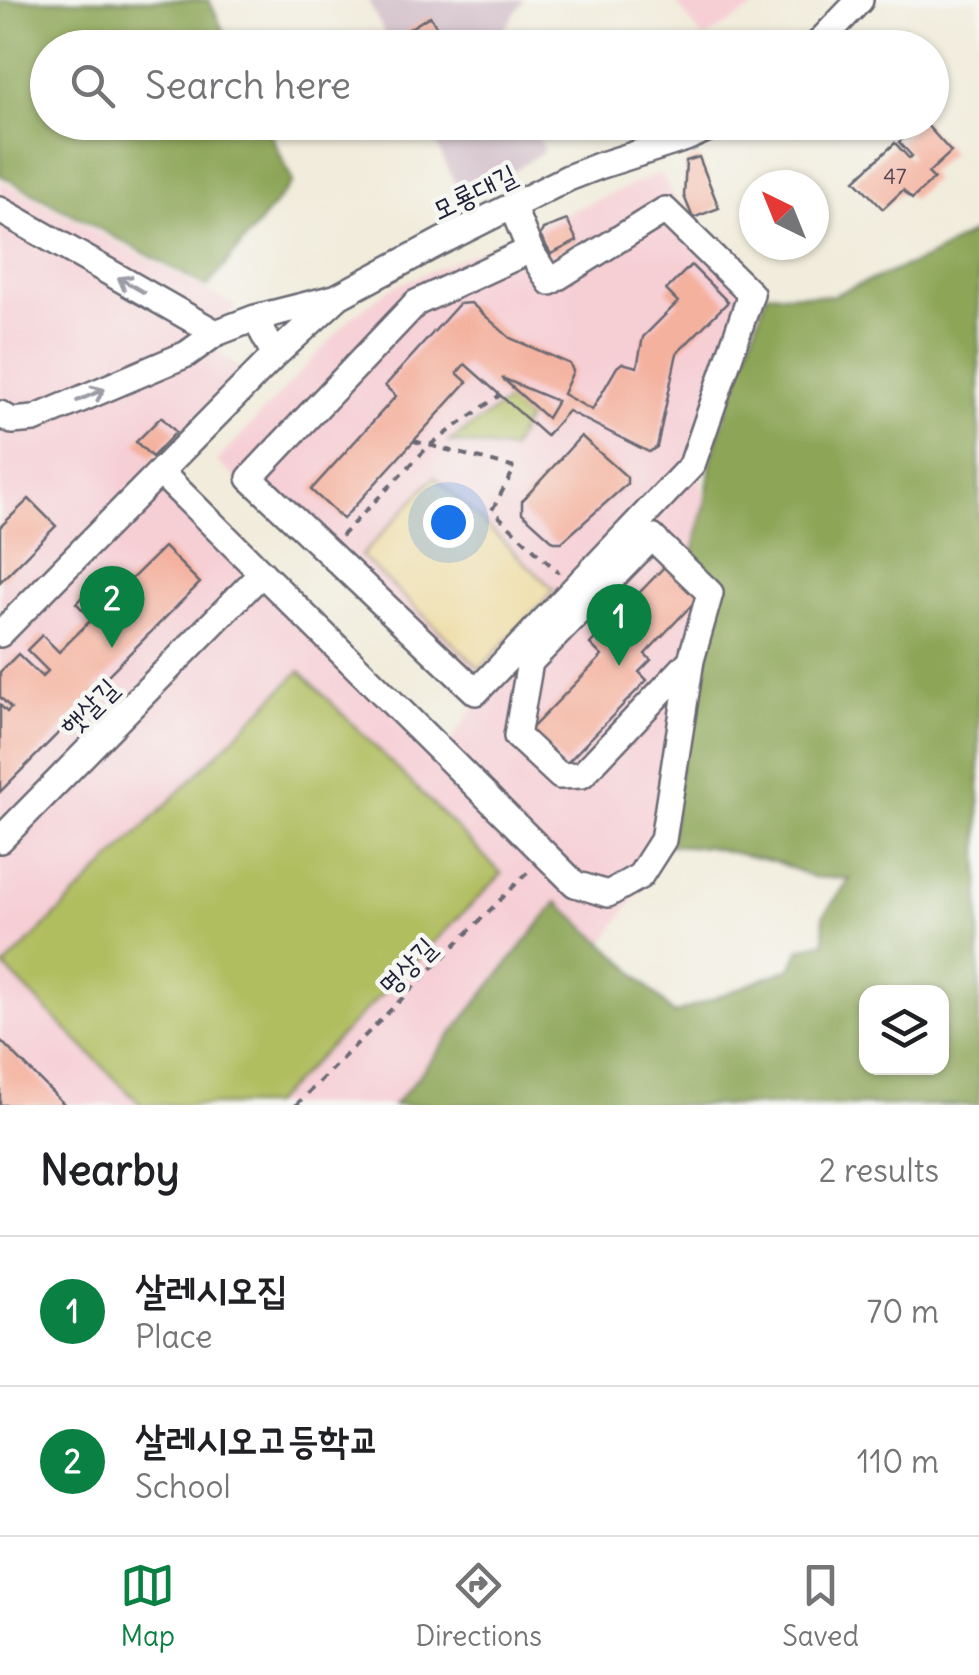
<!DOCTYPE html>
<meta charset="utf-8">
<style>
:root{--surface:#fff;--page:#f6f6f6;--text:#202124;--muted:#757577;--line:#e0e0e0;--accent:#0b8043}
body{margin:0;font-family:Delius,"Poor Story",sans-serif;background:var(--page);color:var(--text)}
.controls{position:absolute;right:30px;bottom:30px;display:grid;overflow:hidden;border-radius:20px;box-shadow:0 2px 8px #0004}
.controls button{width:90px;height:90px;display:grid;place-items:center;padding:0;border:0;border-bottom:2px solid var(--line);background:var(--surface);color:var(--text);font:50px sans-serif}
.compass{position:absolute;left:739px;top:170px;width:90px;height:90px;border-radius:50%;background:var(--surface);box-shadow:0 2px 8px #0004;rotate:317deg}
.you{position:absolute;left:448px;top:522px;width:35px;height:35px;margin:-25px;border:8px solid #fff;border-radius:50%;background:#1a73e8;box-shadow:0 0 0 15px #1a73e833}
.badge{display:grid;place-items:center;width:65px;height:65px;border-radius:50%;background:var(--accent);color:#fff;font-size:32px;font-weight:700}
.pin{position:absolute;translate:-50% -82px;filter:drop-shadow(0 2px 5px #0008)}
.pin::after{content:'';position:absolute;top:52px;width:35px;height:30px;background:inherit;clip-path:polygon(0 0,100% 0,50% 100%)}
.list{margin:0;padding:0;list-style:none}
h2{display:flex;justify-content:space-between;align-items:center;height:130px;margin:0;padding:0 40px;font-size:42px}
h2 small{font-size:32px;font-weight:400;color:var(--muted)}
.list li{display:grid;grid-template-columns:65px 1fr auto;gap:30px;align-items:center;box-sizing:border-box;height:150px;padding:0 40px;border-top:2px solid var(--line)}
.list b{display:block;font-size:38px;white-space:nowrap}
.list p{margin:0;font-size:32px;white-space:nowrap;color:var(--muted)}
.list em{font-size:32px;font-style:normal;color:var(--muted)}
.icon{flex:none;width:55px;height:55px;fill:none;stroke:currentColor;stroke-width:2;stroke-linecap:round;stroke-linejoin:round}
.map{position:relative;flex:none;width:979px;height:1105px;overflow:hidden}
.search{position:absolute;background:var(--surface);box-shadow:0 2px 8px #0004;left:30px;right:30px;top:30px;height:110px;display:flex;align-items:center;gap:25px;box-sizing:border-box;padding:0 35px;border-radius:55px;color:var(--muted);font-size:38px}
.sheet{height:430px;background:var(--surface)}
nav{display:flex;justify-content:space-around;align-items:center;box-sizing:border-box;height:140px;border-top:2px solid var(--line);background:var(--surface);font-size:28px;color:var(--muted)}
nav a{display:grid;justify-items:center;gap:5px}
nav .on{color:var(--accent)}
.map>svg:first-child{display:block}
.built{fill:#f6cfd5}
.industrial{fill:#d1bdc8}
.green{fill:#b1be60;stroke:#6a704e;stroke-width:2.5}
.forest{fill:#8ca556;stroke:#576448;stroke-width:2.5;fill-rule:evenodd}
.sand{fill:#eeda9e;stroke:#887e6c;stroke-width:2.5}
.building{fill:#f4b19e;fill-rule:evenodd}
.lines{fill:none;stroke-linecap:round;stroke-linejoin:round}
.minor-casing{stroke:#6a6973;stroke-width:30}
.path{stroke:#6a6973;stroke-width:4;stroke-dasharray:8 8;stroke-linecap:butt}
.minor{stroke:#fff;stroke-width:25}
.oneway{stroke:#9c9ca7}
.labels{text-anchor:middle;stroke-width:9;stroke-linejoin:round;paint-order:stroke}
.number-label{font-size:22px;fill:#564654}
.street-label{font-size:28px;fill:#22223b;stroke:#f6f6f2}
</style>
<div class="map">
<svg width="979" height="1105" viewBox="0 0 979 1105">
<rect width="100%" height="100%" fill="#f6f6f2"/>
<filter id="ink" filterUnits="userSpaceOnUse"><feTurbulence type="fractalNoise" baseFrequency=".01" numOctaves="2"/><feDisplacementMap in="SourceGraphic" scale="20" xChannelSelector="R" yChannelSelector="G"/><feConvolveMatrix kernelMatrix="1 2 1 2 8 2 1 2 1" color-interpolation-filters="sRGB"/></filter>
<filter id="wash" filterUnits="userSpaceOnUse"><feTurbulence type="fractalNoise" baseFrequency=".0048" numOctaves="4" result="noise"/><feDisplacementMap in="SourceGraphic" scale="40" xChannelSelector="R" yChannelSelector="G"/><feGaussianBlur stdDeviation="2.25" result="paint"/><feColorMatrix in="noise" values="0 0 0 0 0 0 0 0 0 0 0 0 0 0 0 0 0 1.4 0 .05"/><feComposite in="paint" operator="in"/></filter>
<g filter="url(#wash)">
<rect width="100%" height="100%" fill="#f1ecdb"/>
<!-- built -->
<path class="built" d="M674,0H767L703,39Z
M660,173L685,214L764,294L699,471L705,504L693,553L716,596L709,651L687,711L670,845L604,943L556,902L408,1089L393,1105H0V180L235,306L219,352L241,370L153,460L447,747L475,706L217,461L351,318L389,289Z"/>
<!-- industrial -->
<path class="industrial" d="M368,0H524L500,35L504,48L391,47Z
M426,123H533L544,151L464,202Z"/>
<!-- green -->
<path class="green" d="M508,401L527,419L511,450L449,442Z
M300,671L502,874L271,1105H141L4,967Z"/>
<!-- forest -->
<path class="forest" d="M0,0H209L231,47L48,48V122L266,123L293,182L207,287L0,175Z
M979,229V1105H393L408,1089L557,902L621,959L674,1014L791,968L800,949L825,942L823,916L850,879L812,877L779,863L708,847L670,845L687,711L709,651L716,596L693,553L705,504L712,454L767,293L831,296L929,257ZM866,992H942V1068H866Z"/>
<!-- sand -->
<path class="sand" d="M435,477L554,590L480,669L361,556Z"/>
<g id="blocks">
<!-- building -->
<path class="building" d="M430,16L449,48H402L396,37Z
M920,122H924L951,152L928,173L934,179L912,199L903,190L883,209L855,180L895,143L909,158L912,156L899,142Z
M699,157L719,208L693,218L684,196L686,161Z
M567,220L577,241L551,254L540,236L543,229Z
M691,265L728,302L677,353L657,447L649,452L568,411L546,436L465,364L457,373L467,382L343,519L311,490L396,396L385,386L459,304L471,303L510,338L570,364L573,371L563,394L592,410L617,367L622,363L637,367L643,337L678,302L666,290ZM502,378L557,401L547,418Z
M161,417L176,432L152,457L136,442Z
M581,436L627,477V484L562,542H554L522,513V501Z
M29,499L56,526L0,582V527Z
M164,547L200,583L95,688L99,692L0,792V705L7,712L11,708L0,697V672L18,654L42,677L48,671L27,650L42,635L59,652L92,619L76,603L90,589L105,605Z
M670,561L703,593L645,654L651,660L639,672L647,680L565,765L529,731L602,656L590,644Z
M0,1040L65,1105H0Z"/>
</g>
</g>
<g filter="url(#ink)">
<use href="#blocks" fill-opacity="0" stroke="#6a6973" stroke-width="2.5"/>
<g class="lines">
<defs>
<path id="minor" d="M814,48L860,0
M512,206L530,250L416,303L250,478L476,692L692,465L751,294L665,210L550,282L530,250
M0,210L216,333
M275,355L255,318L334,298
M0,414L12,421L34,419L187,354L216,333L255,318
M160,472L575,884L608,894L640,876L663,840L691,660L710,593L652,537L530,662L517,736L560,776L582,775L691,660
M0,634L275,355L339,296L440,242L568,178L599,166L686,138L722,122
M0,840L262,573"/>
</defs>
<!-- minor casing -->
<use href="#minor" class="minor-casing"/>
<!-- path -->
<path class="path" d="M414,441L515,468L492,510L559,573
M341,536L430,445L500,395
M296,1105L531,869"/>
<!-- minor -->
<use href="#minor" class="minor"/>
</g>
<!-- one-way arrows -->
<defs><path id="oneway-shaft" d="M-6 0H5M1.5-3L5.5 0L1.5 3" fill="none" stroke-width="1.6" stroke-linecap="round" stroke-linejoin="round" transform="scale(2.5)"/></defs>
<g class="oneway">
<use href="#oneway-shaft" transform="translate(131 285) rotate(-150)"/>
<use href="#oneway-shaft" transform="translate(91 395) rotate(-23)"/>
</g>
</g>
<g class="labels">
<!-- number labels -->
<g class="number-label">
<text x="895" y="184">47</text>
</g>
<!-- street labels -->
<g class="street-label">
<text transform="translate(474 192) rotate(-26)" y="10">모룡대길</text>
<text transform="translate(89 707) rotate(-45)" y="10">햇살길</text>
<text transform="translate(407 966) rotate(-45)" y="10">명상길</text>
</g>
</g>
</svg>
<div class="controls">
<button><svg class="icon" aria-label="layers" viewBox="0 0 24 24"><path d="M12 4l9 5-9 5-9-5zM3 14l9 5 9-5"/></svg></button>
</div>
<svg class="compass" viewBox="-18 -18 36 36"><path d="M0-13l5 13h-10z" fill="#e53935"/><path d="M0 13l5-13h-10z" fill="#757577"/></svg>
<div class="you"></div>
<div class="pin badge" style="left:619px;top:666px">1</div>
<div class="pin badge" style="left:112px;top:648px">2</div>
<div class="search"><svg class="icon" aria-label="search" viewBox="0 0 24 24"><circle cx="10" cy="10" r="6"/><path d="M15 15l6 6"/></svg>Search here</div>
</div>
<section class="sheet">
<h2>Nearby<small>2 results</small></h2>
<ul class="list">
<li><span class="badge">1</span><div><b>살레시오집</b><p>Place</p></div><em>70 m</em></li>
<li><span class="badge">2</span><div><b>살레시오고등학교</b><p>School</p></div><em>110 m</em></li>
</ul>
</section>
<nav>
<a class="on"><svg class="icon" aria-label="map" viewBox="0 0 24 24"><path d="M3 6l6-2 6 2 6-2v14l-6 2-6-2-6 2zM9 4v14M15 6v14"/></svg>Map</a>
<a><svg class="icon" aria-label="directions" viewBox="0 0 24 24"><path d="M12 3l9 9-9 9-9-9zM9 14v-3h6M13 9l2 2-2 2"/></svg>Directions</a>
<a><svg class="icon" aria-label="saved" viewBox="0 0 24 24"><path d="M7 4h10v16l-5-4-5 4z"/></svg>Saved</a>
</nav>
